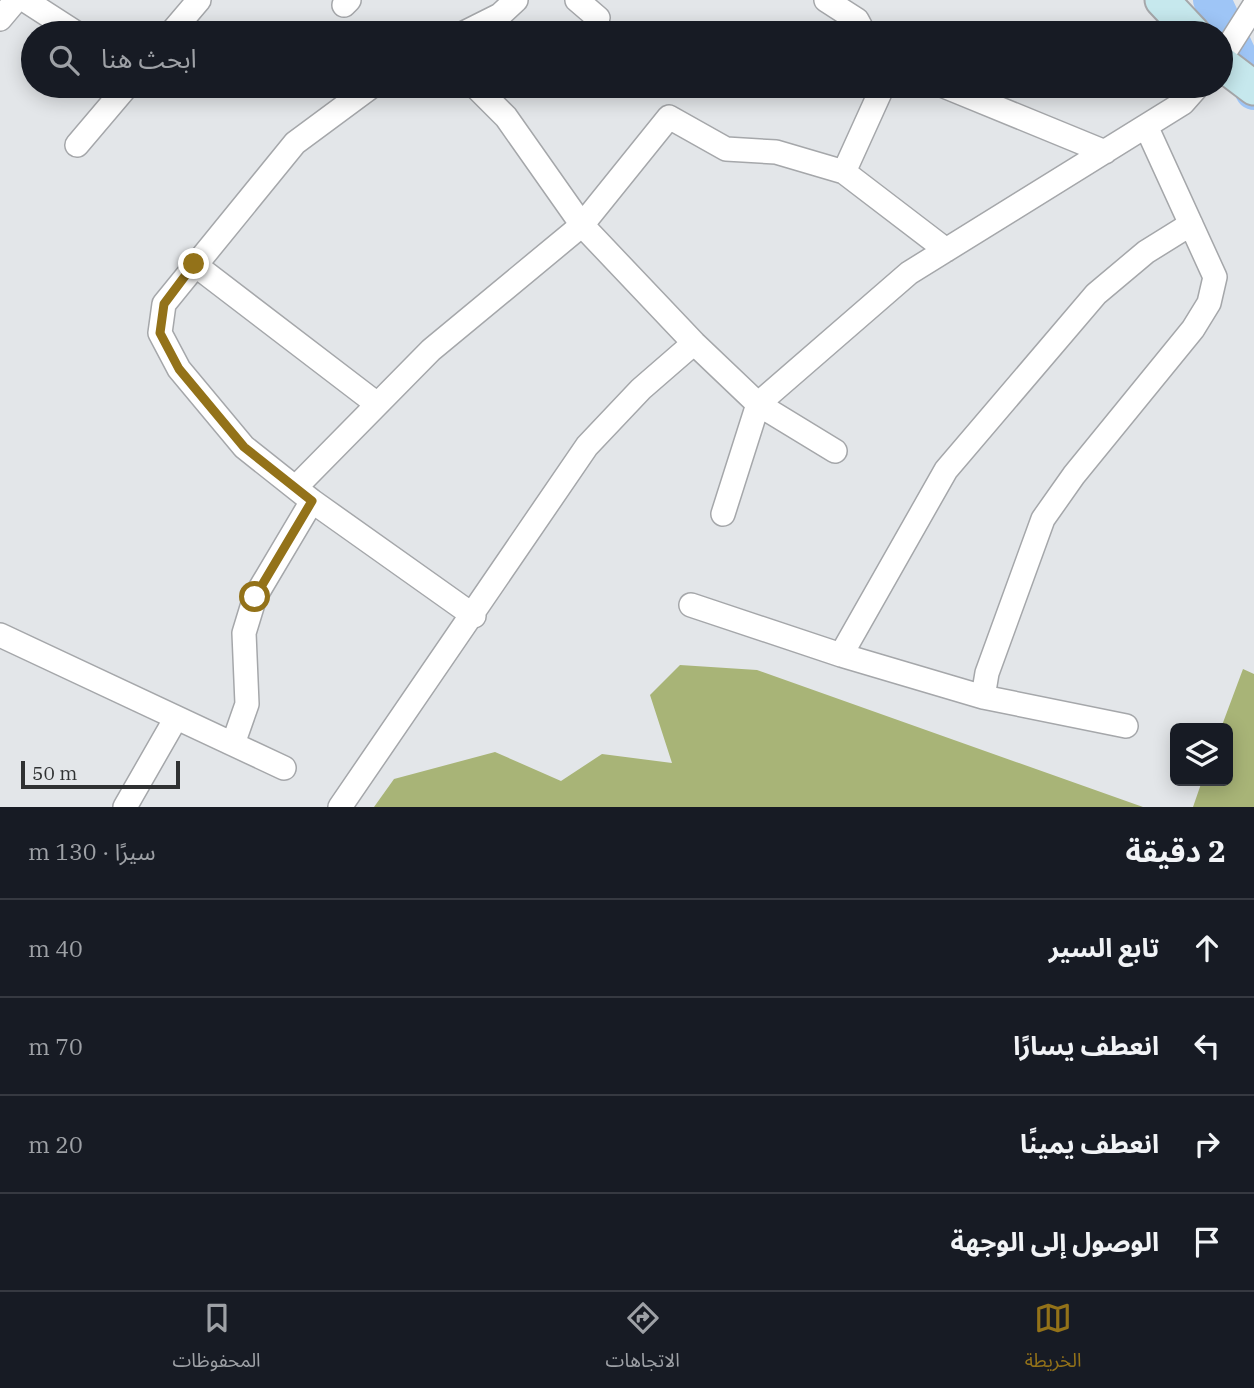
<!DOCTYPE html>
<html lang="ar">
<meta charset="utf-8">
<style>
:root{--surface:#171b24;--page:#20242c;--text:#f1f3f6;--muted:#9ea1a6;--line:#363941;--accent:#937219}
body{margin:0;font-family:"IBM Plex Serif","Noto Sans Arabic",serif;background:var(--page);color:var(--text);direction:rtl}
.controls{position:absolute;right:21px;bottom:21px;display:grid;overflow:hidden;border-radius:10px;box-shadow:0 4px 18px #0003}
.controls button{width:63px;height:63px;display:grid;place-items:center;padding:0;border:0;border-bottom:2px solid var(--line);background:var(--surface);color:var(--text);font:35px sans-serif}
.scale{position:absolute;left:21px;bottom:18px;width:159px;box-sizing:border-box;padding-left:7px;border:4px solid #2f3132;border-top:0;font-size:19px;line-height:24px;white-space:nowrap;color:#2f3132;-webkit-text-stroke:5px #e3e6e9;paint-order:stroke}
.stop{position:absolute;width:21px;height:21px;margin:-16px;border:5px solid #937219;border-radius:50%;background:#fff}
.stop.end{background:#937219;border-color:#fff;box-shadow:0 2px 7px #0008}
.list{margin:0;padding:0;list-style:none}
h2{display:flex;justify-content:space-between;align-items:center;height:91px;margin:0;padding:0 28px;font-size:30px}
h2 small{font-size:23px;font-weight:400;color:var(--muted)}
.list li{display:grid;grid-template-columns:46px 1fr auto;gap:21px;align-items:center;box-sizing:border-box;height:98px;padding:0 28px;border-top:2px solid var(--line)}
.list b{display:block;font-size:26px;white-space:nowrap}
.list em{font-size:23px;font-style:normal;color:var(--muted)}
.icon{flex:none;width:38px;height:38px;fill:none;stroke:currentColor;stroke-width:2;stroke-linecap:round;stroke-linejoin:round}
.map{position:relative;flex:none;width:1254px;height:807px;overflow:hidden;direction:ltr}
.search{position:absolute;background:var(--surface);box-shadow:0 4px 18px #0003;left:21px;right:21px;top:21px;height:77px;display:flex;align-items:center;gap:18px;box-sizing:border-box;padding:0 24px;border-radius:38px;color:var(--muted);font-size:26px}
.sheet{height:483px;background:var(--surface)}
nav{display:flex;justify-content:space-around;align-items:center;box-sizing:border-box;height:98px;border-top:2px solid var(--line);background:var(--surface);font-size:19px;color:var(--muted)}
nav a{display:grid;justify-items:center;gap:4px}
nav .on{color:var(--accent)}
.map>svg:first-child{display:block}
.forest{fill:#a8b477}
.lines{fill:none;stroke-linecap:round;stroke-linejoin:round}
.river{stroke:#9ec5f6;stroke-width:38}
.minor-casing{stroke:#a5a7aa;stroke-width:26}
.secondary-casing{stroke:#a5a7aa;stroke-width:37}
.minor{stroke:#fff;stroke-width:23}
.secondary{stroke:#c6e8ed;stroke-width:33}
.route{stroke:#937219;stroke-width:9}
</style>
<div class="map">
<svg width="1254" height="807" viewBox="0 0 1254 807">
<rect width="100%" height="100%" fill="#e3e6e9"/>
<!-- forest -->
<path class="forest" d="M680,665L757,670L1143,807H374L394,779L495,752L561,781L602,754L672,763L650,695Z
M1243,669L1254,674V807H1193L1202,781H1228V728H1221Z"/>
<g class="lines">
<!-- river -->
<path class="river" d="M1212,0L1254,91"/>
<defs>
<path id="minor" d="M25,0L76,33
M577,0L598,18
M826,0L857,20L864,33
M344,5L349,0
M0,19L16,0
M171,33L199,0
M464,33L500,15L516,0
M1221,58L1254,6
M372,86L295,143L164,304L160,333L179,369L244,447L312,501L474,616
M475,86L506,117L582,225L694,343L758,404L835,451
M883,86L844,172L946,250
M944,86L1105,152
M77,145L127,86
M194,264L377,404
M296,487L431,350L582,225L669,117L726,149L776,152L844,172
M723,514L758,404L909,273L1183,103L1198,86
M691,605L841,655L983,697L987,673L1043,519L1074,475L1193,329L1209,303L1215,277L1146,126
M0,635L284,768
M841,655L946,470L1096,294L1146,252L1191,224
M983,697L1126,726
M233,744L247,704L244,633L255,597L312,501
M125,807L176,718
M340,807L587,446L641,389L694,343"/>
<path id="secondary" d="M1162,0L1193,33
M1221,63L1254,88"/>
</defs>
<!-- minor casing -->
<use href="#minor" class="minor-casing"/>
<!-- secondary casing -->
<use href="#secondary" class="secondary-casing"/>
<!-- minor -->
<use href="#minor" class="minor"/>
<!-- secondary -->
<use href="#secondary" class="secondary"/>
</g>
<g class="lines">
<!-- route -->
<path class="route" d="M194,264L164,304L160,333L179,369L244,447L312,501L255,597"/>
</g>
</svg>
<div class="controls">
<button><svg class="icon" aria-label="layers" viewBox="0 0 24 24"><path d="M12 4l9 5-9 5-9-5zM3 14l9 5 9-5"/></svg></button>
</div>
<div class="scale">50 m</div>
<div class="stop" style="left:255px;top:597px"></div>
<div class="stop end" style="left:194px;top:264px"></div>
<div class="search"><svg class="icon" aria-label="search" viewBox="0 0 24 24"><circle cx="10" cy="10" r="6"/><path d="M15 15l6 6"/></svg>ابحث هنا</div>
</div>
<section class="sheet">
<h2>2 دقيقة<small>سيرًا · 130 m</small></h2>
<ul class="list">
<li><svg class="icon" aria-label="ahead" viewBox="0 0 24 24"><path d="M12 20V5M6 11l6-6 6 6"/></svg><div><b>تابع السير</b></div><em>40 m</em></li>
<li><svg class="icon" aria-label="left" viewBox="0 0 24 24"><path d="M17 20v-9H6M10 6l-5 5 5 5"/></svg><div><b>انعطف يسارًا</b></div><em>70 m</em></li>
<li><svg class="icon" aria-label="right" viewBox="0 0 24 24"><path d="M7 20v-9h11M14 6l5 5-5 5"/></svg><div><b>انعطف يمينًا</b></div><em>20 m</em></li>
<li><svg class="icon" aria-label="arrive" viewBox="0 0 24 24"><path d="M6 21V4h12l-3 4 3 4H6"/></svg><div><b>الوصول إلى الوجهة</b></div></li>
</ul>
</section>
<nav>
<a class="on"><svg class="icon" aria-label="map" viewBox="0 0 24 24"><path d="M3 6l6-2 6 2 6-2v14l-6 2-6-2-6 2zM9 4v14M15 6v14"/></svg>الخريطة</a>
<a><svg class="icon" aria-label="directions" viewBox="0 0 24 24"><path d="M12 3l9 9-9 9-9-9zM9 14v-3h6M13 9l2 2-2 2"/></svg>الاتجاهات</a>
<a><svg class="icon" aria-label="saved" viewBox="0 0 24 24"><path d="M7 4h10v16l-5-4-5 4z"/></svg>المحفوظات</a>
</nav>
